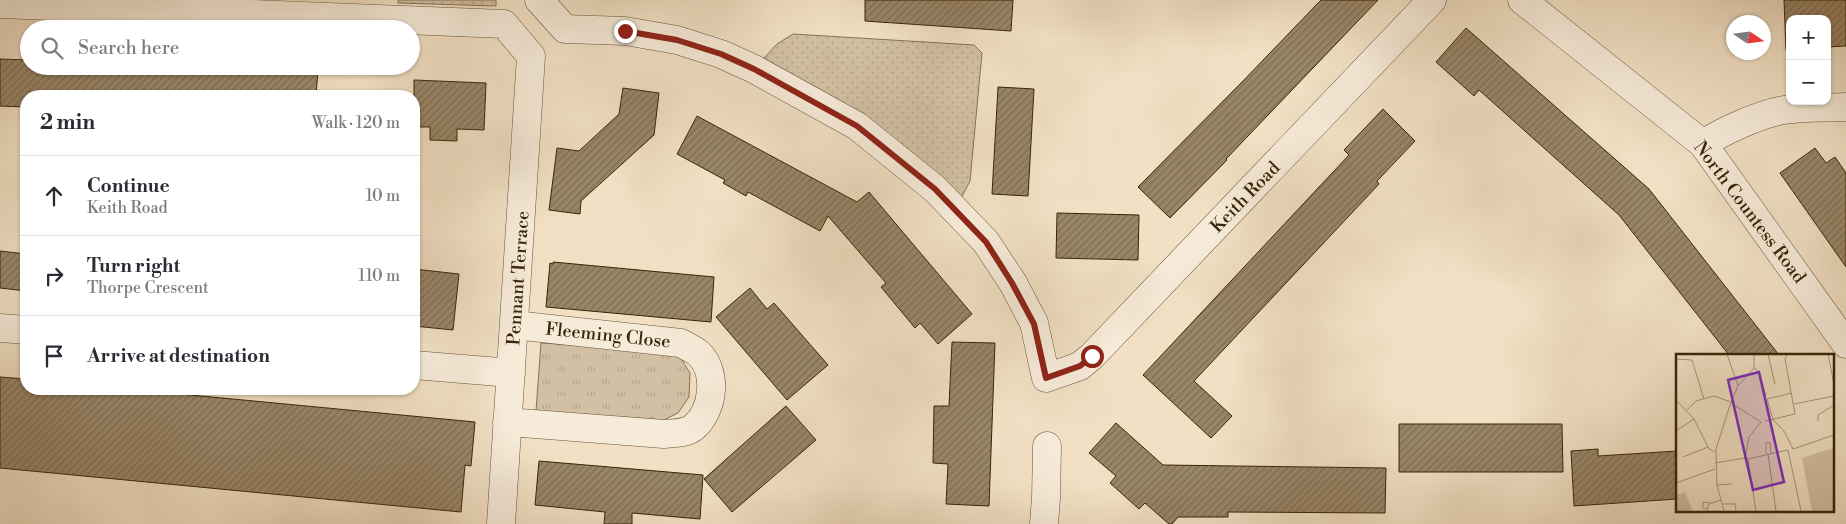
<!DOCTYPE html>
<meta charset="utf-8">
<style>
:root{--surface:#fff;--page:#f2f2f3;--text:#2b2b33;--muted:#7c7c81;--line:#e1e1e2}
body{margin:0;font-family:"Libre Bodoni",serif;background:var(--page);color:var(--text)}
.controls{position:absolute;right:15px;top:15px;display:grid;overflow:hidden;border-radius:10px;box-shadow:0 1px 4px #0004}
.controls button{width:45px;height:45px;display:grid;place-items:center;padding:0;border:0;border-bottom:1px solid var(--line);background:var(--surface);color:var(--text);font:25px sans-serif}
.compass{position:absolute;left:1726px;top:15px;width:45px;height:45px;border-radius:50%;background:var(--surface);box-shadow:0 1px 4px #0004;rotate:103deg}
.stop{position:absolute;width:15px;height:15px;margin:-11px;border:4px solid #8f2418;border-radius:50%;background:#fff}
.stop.end{background:#8f2418;border-color:#fff;box-shadow:0 1px 5px #0008}
.list{margin:0;padding:0;list-style:none}
h2{display:flex;justify-content:space-between;align-items:center;height:65px;margin:0;padding:0 20px;font-size:21px}
h2 small{font-size:16px;font-weight:400;color:var(--muted)}
.list li{display:grid;grid-template-columns:32px 1fr auto;gap:15px;align-items:center;box-sizing:border-box;height:80px;padding:0 20px;border-top:1px solid var(--line)}
.list b{display:block;font-size:19px;white-space:nowrap}
.list p{margin:0;font-size:16px;white-space:nowrap;color:var(--muted)}
.list em{font-size:16px;font-style:normal;color:var(--muted)}
.icon{flex:none;width:28px;height:28px;fill:none;stroke:currentColor;stroke-width:2;stroke-linecap:round;stroke-linejoin:round}
.map{position:relative;flex:none;width:1846px;height:524px;overflow:hidden}
.search{position:absolute;background:var(--surface);box-shadow:0 1px 4px #0004;left:20px;top:20px;width:400px;height:55px;display:flex;align-items:center;gap:12px;box-sizing:border-box;padding:0 18px;border-radius:28px;color:var(--muted);font-size:19px}
.panel{position:absolute;background:var(--surface);box-shadow:0 1px 4px #0004;left:20px;top:90px;width:400px;height:305px;border-radius:20px}
.map>svg:first-child{display:block}
.grass{fill:url(#grass-dots);stroke:#867256}
.park{fill:url(#park-tufts);stroke:#867256}
.building{fill:url(#building-hatch);stroke:#392507}
.lines{fill:none;stroke-linecap:round;stroke-linejoin:round}
.minor-casing{stroke:#675436;stroke-width:29}
.minor{stroke:#f6ebd9;stroke-width:28}
.route{stroke:#8f2418;stroke-width:6}
.labels{text-anchor:middle;stroke-width:4.5;stroke-linejoin:round;paint-order:stroke}
.street-label{font-size:18px;fill:#392507;stroke:#f6ebd9}
.inset-road{fill:none;stroke:#a79578;stroke-width:1}
.view{fill:#7b2cbf;fill-opacity:0.15;stroke:#7b2cbf;stroke-width:2.5}
.inset-edge{fill:none;stroke:#392507;stroke-width:2.5}
</style>
<div class="map">
<svg width="1846" height="524" viewBox="0 0 1846 524">
<defs>
<pattern id="grass-dots" width="8" height="8" patternUnits="userSpaceOnUse" patternTransform="scale(1.25)"><rect width="8" height="8" fill="#d2c0a4"/><path d="M2 2h.1M6 6h.1" fill="none" stroke="#b5a58c" stroke-width="1.8" stroke-linecap="round"/></pattern>
<pattern id="park-tufts" width="24" height="20" patternUnits="userSpaceOnUse" patternTransform="scale(1.25)"><rect width="24" height="20" fill="#d2c0a4"/><path d="M3 7l-1-3M5 7V3M7 7l1-3M15 17l-1-3M17 17v-4M19 17l1-3" fill="none" stroke="#b5a58c"/></pattern>
<pattern id="building-hatch" width="6" height="6" patternUnits="userSpaceOnUse" patternTransform="scale(1.25)"><rect width="6" height="6" fill="#998669"/><path d="M-1 1l2-2M0 6l6-6M5 7l2-2" fill="none" stroke="#7e6d54"/></pattern>
</defs>
<rect width="100%" height="100%" fill="#f1e0c4"/>
<filter id="stains"><feTurbulence type="fractalNoise" baseFrequency=".004" numOctaves="4"/><feColorMatrix values="0 0 0 0 .2 0 0 0 0 .09 0 0 0 0 .02 0 0 0 .5 -.17"/></filter>
<radialGradient id="worn" r=".72"><stop offset=".6" stop-color="#630" stop-opacity="0"/><stop offset="1" stop-color="#630" stop-opacity=".3"/></radialGradient>
<!-- grass -->
<path class="grass" d="M398,0H496V6L398,3Z
M793,34L974,45L982,53L970,181L955,210L754,69L777,44Z"/>
<!-- park -->
<path class="park" d="M541,343L669,351L680,357L690,373L689,397L678,413L664,420L536,411Z"/>
<!-- building -->
<path class="building" d="M865,0H1013L1011,31L865,21Z
M1321,0H1378L1226,159L1227,160L1170,218L1138,187L1243,81Z
M1784,0H1846V46L1827,47V19H1790V50H1786Z
M1466,28L1649,189L1779,355H1729L1619,215L1479,90L1474,96L1436,62Z
M0,59L29,60V66H241L318,70L316,96H26V107L0,106Z
M414,80L486,83L484,130L457,129V141L430,140V127H414Z
M998,87L1034,89L1028,196L992,194Z
M623,88L659,93L654,135L581,201L580,214L549,210L557,148L579,151L619,114Z
M1383,109L1415,141L1377,181L1379,184L1194,381L1232,416L1211,438L1143,375L1349,155L1344,150Z
M697,116L857,202L869,192L972,314L938,344L920,323L915,328L881,287L886,283L828,216L820,231L748,192L746,196L723,183L725,180L677,154Z
M1815,148L1826,163L1835,157L1846,173V267L1780,173Z
M1057,213L1139,215L1138,260L1056,258Z
M0,251L26,254V291L0,288Z
M553,262L714,277L711,322L546,307L550,263L553,264Z
M414,269L459,274L453,330L414,326Z
M750,288L767,309L774,303L828,365L787,400L716,317Z
M952,342L995,343L989,506L946,504L948,464L933,463L934,406H949Z
M0,377L26,379V389H127L475,422L471,466L465,465L461,512L0,468Z
M786,406L816,440L732,512L704,479Z
M1116,423L1163,465L1386,468L1385,513L1228,512V517H1178L1172,524H1169L1145,503L1139,509L1110,483L1116,476L1089,453Z
M1399,424H1562L1563,472H1399Z
M1598,449V456L1677,451V499L1574,506L1571,451Z
M539,461L703,475L700,519L632,513V524H604L605,512L535,505Z"/>
<g class="lines">
<defs>
<path id="minor" d="M539,0L565,29L625,31L677,40L721,54L754,69L857,126L935,189L986,242L1013,283L1034,323L1046,378L1080,366L1092,356L1432,0
M1522,0L1703,144L1846,344
M0,4L504,24L531,56L501,524
M1703,144C1723,131 1760,114 1784,110C1804,107 1826,108 1846,107
M0,328L26,330
M414,365L511,373
M507,422L664,434C673,433 686,434 694,427C714,410 718,371 698,353C693,349 686,346 681,343L514,325
M1044,524L1046,498L1047,446"/>
</defs>
<!-- minor casing -->
<use href="#minor" class="minor-casing"/>
<!-- minor -->
<use href="#minor" class="minor"/>
</g>
<g class="lines">
<!-- route -->
<path class="route" d="M625,31L677,40L721,54L754,69L857,126L935,189L986,242L1012,283L1034,324L1046,378L1080,366L1092,356"/>
</g>
<g class="labels">
<!-- street labels -->
<g class="street-label">
<text transform="translate(1245 197) rotate(-46)" y="6">Keith Road</text>
<text transform="translate(1750 212) rotate(53)" y="6">North Countess Road</text>
<text transform="translate(518 278) rotate(-86)" y="6">Pennant Terrace</text>
<text transform="translate(608 335) rotate(6)" y="6">Fleeming Close</text>
</g>
</g>
<!-- overview -->
<g transform="translate(1676 354)">
<rect width="158" height="158" fill="#f1e0c4"/>
<path d="M157,94V157H136L126,104Z" fill="#d2c0a4"/>
<path d="M9,138L17,157H0V141Z" fill="#d2c0a4"/>
<path class="inset-road" d="M51,0L62,32M92,0L99,30M152,0L158,30M0,5L16,6L28,45M78,14L83,18L90,42M0,46L18,65L33,95L39,98M118,50L158,42M11,56L20,47L38,42L55,48M97,66L108,77L117,95L158,81M97,66L91,45L116,39M89,67L119,60L109,5L111,0M142,67V61L158,51M0,77L18,65M90,100V88L94,89L95,100M92,100L100,157M7,103L32,93M39,109L69,104L73,83L85,68L55,49M0,129L39,115M41,131L56,130M46,150H59L60,157M31,155L27,154V148L35,149M31,157L33,150L45,146M48,157L41,131L40,95L55,48L62,32L78,14V0M80,157L72,105L112,96L125,157"/>
<path class="view" d="M83,18L108,128L77,136L52,26Z"/>
<rect width="158" height="158" class="inset-edge"/>
</g>
<rect width="100%" height="100%" filter="url(#stains)"/>
<rect width="100%" height="100%" fill="url(#worn)"/>
</svg>
<div class="controls">
<button>+</button>
<button>−</button>
</div>
<svg class="compass" viewBox="-18 -18 36 36"><path d="M0-13l5 13h-10z" fill="#e53935"/><path d="M0 13l5-13h-10z" fill="#7c7c81"/></svg>
<div class="stop" style="left:1092px;top:356px"></div>
<div class="stop end" style="left:625px;top:31px"></div>
<div class="search"><svg class="icon" aria-label="search" viewBox="0 0 24 24"><circle cx="10" cy="10" r="6"/><path d="M15 15l6 6"/></svg>Search here</div>
<section class="panel">
<h2>2 min<small>Walk · 120 m</small></h2>
<ul class="list">
<li><svg class="icon" aria-label="ahead" viewBox="0 0 24 24"><path d="M12 20V5M6 11l6-6 6 6"/></svg><div><b>Continue</b><p>Keith Road</p></div><em>10 m</em></li>
<li><svg class="icon" aria-label="right" viewBox="0 0 24 24"><path d="M7 20v-9h11M14 6l5 5-5 5"/></svg><div><b>Turn right</b><p>Thorpe Crescent</p></div><em>110 m</em></li>
<li><svg class="icon" aria-label="arrive" viewBox="0 0 24 24"><path d="M6 21V4h12l-3 4 3 4H6"/></svg><div><b>Arrive at destination</b></div></li>
</ul>
</section>
</div>
